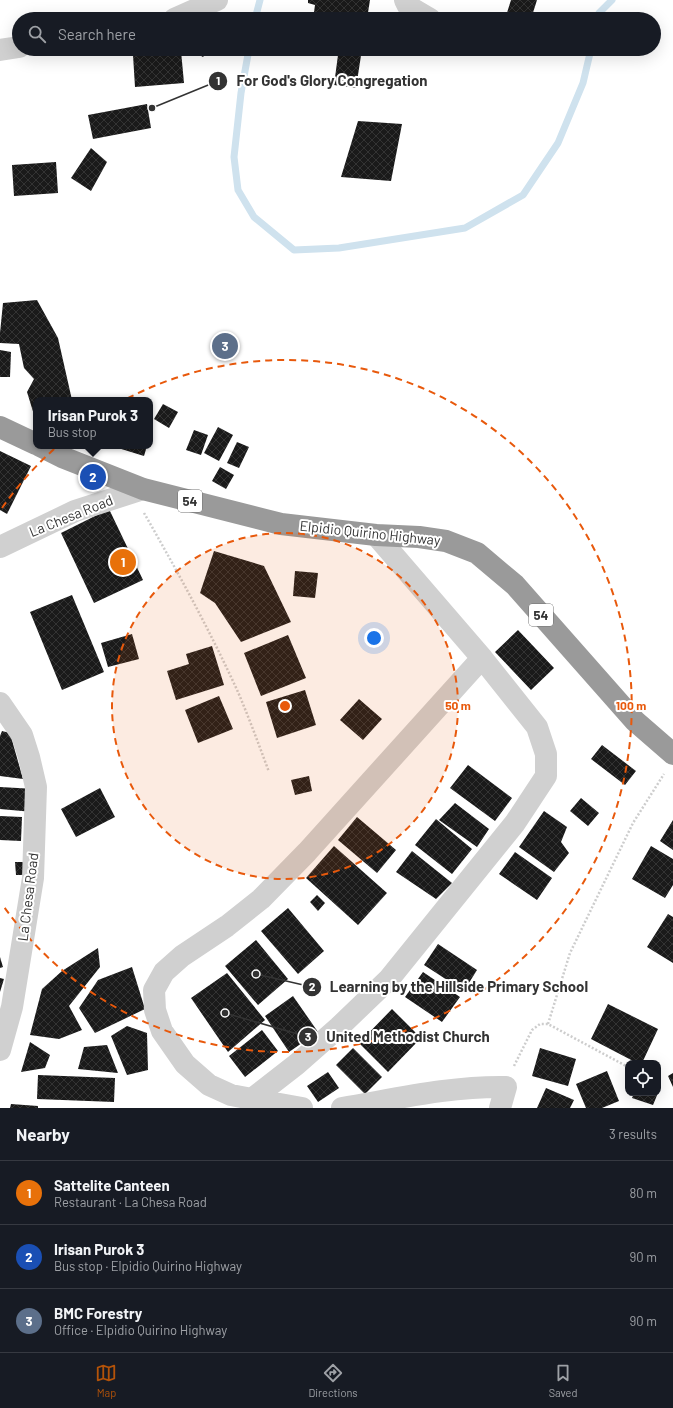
<!DOCTYPE html>
<meta charset="utf-8">
<style>
:root{--surface:#171b24;--page:#20242c;--text:#f1f3f6;--muted:#9ea1a6;--line:#363941;--accent:#b45309}
body{margin:0;font-family:Barlow,sans-serif;background:var(--page);color:var(--text)}
.controls{position:absolute;right:12px;bottom:12px;display:grid;overflow:hidden;border-radius:8px;box-shadow:0 4px 16px #0002}
.controls button{width:36px;height:36px;display:grid;place-items:center;padding:0;border:0;border-bottom:1px solid var(--line);background:var(--surface);color:var(--text);font:20px sans-serif}
.you{position:absolute;left:374px;top:638px;width:14px;height:14px;margin:-10px;border:3px solid #fff;border-radius:50%;background:#1a73e8;box-shadow:0 0 0 6px #1a73e833}
.badge{display:grid;place-items:center;width:26px;height:26px;border-radius:50%;background:var(--accent);color:#fff;font-size:13px;font-weight:700}
.pin{position:absolute;translate:-50% -50%;border:2px solid #fff;box-shadow:0 1px 4px #0006}
.popup{position:absolute;left:33px;top:397px;width:120px;height:52px;box-sizing:border-box;display:grid;place-content:center;border-radius:8px;background:var(--surface);filter:drop-shadow(0 1px 3px #0005);font-size:13px;white-space:nowrap;color:var(--muted)}
.popup b{font-size:15px;color:var(--text)}
.popup::after{content:'';position:absolute;left:50%;top:100%;margin-left:-8px;border:8px solid transparent;border-top-color:var(--surface)}
.list{margin:0;padding:0;list-style:none}
h2{display:flex;justify-content:space-between;align-items:center;height:52px;margin:0;padding:0 16px;font-size:17px}
h2 small{font-size:13px;font-weight:400;color:var(--muted)}
.list li{display:grid;grid-template-columns:26px 1fr auto;gap:12px;align-items:center;box-sizing:border-box;height:64px;padding:0 16px;border-top:1px solid var(--line)}
.list b{display:block;font-size:15px;white-space:nowrap}
.list p{margin:0;font-size:13px;white-space:nowrap;color:var(--muted)}
.list em{font-size:13px;font-style:normal;color:var(--muted)}
.icon{flex:none;width:22px;height:22px;fill:none;stroke:currentColor;stroke-width:2;stroke-linecap:round;stroke-linejoin:round}
.map{position:relative;flex:none;width:673px;height:1108px;overflow:hidden}
.search{position:absolute;background:var(--surface);box-shadow:0 4px 16px #0002;left:12px;right:12px;top:12px;height:44px;display:flex;align-items:center;gap:10px;box-sizing:border-box;padding:0 14px;border-radius:22px;color:var(--muted);font-size:15px}
.sheet{height:244px;background:var(--surface)}
nav{display:flex;justify-content:space-around;align-items:center;box-sizing:border-box;height:56px;border-top:1px solid var(--line);background:var(--surface);font-size:11px;color:var(--muted)}
nav a{display:grid;justify-items:center;gap:2px}
nav .on{color:var(--accent)}
.map>svg:first-child{display:block}
.lines{fill:none;stroke-linecap:round;stroke-linejoin:round}
.stream{stroke:#cfe2ee;stroke-width:7}
.building{fill:url(#building-cross-hatch)}
.path{stroke:#cdcdcd;stroke-width:2.5;stroke-dasharray:2 2;stroke-linecap:butt}
.minor{stroke:#d0d0d0;stroke-width:22}
.highway{stroke:#9a9a9a;stroke-width:22}
.ring{fill:none;stroke:#e8590c;stroke-width:2;stroke-dasharray:7 5}
.labels{text-anchor:middle;stroke-width:4;stroke-linejoin:round;paint-order:stroke}
.shield{fill:#fff;stroke:#707070;stroke-width:1}
.shield-label{font-size:13px;font-weight:bold;fill:#333}
.street-label{font-size:14px;fill:#333;stroke:#fff}
.centre{fill:#e8590c;stroke:#fff;stroke-width:2}
.ring-label{font-size:12px;text-anchor:middle;font-weight:bold;fill:#e8590c;stroke:#fff;stroke-width:4;stroke-linejoin:round;paint-order:stroke}
.leader{fill:none;stroke:#333;stroke-width:1.5}
.callout-dot{fill:#333;stroke:#fff;stroke-width:1.5}
.mark-label{font-size:12px;text-anchor:middle;font-weight:bold;fill:#fff}
.callout-label{font-size:15px;text-anchor:middle;font-weight:bold;fill:#333;stroke:#fff;stroke-width:4;stroke-linejoin:round;paint-order:stroke}
</style>
<div class="map">
<svg width="673" height="1108" viewBox="0 0 673 1108">
<defs>
<pattern id="building-cross-hatch" width="8" height="8" patternUnits="userSpaceOnUse"><rect width="8" height="8" fill="#1a1a1a"/><path d="M0 0l8 8M0 8l8-8" fill="none" stroke="#333"/></pattern>
</defs>
<rect width="100%" height="100%" fill="#fff"/>
<g class="lines">
<!-- stream -->
<path class="stream" d="M255,19L260,0
M598,19L599,13L612,0
M249,49L241,93L234,157L238,190L254,217L294,250L339,248L465,228L523,195L558,143L583,83L591,49"/>
</g>
<!-- building -->
<path class="building" d="M308,0H370L367,19H313L315,5L308,3Z
M511,0H537L531,19H505Z
M209,15L223,16V19H208Z
M191,49H210L203,57L192,51Z
M325,49H362L356,88L334,85L338,55L325,53Z
M411,49H430V52L411,51Z
M181,51L184,83L135,87L133,55Z
M147,104L151,128L93,139L88,115Z
M358,121L402,124L391,181L341,177Z
M91,148L107,162L91,191L71,178Z
M56,162L58,193L14,196L12,165Z
M37,300L58,338L72,400H36V419L35,418L27,392L34,379L24,368L19,344L0,343V333L3,303Z
M0,350L11,352L10,377H0Z
M163,404L178,412L169,428L154,419Z
M218,427L233,435L219,461L204,453Z
M194,430L208,435L201,455L186,450Z
M237,442L249,447L239,468L227,463Z
M119,446H147L144,456L118,448Z
M0,451L31,466L7,514L0,510Z
M220,467L234,475L226,489L212,481Z
M88,480L99,484L97,489L86,485Z
M109,509L143,580L94,603L61,533Z
M214,551L264,566L291,622L241,642L215,603L200,593Z
M295,571L318,573L315,598L293,596Z
M72,595L104,672L62,690L30,612Z
M518,630L554,668L531,690L495,652Z
M132,634L139,659L108,667L101,643Z
M288,635L306,678L261,696L244,653Z
M212,646L224,685L176,700L167,671L189,664L186,654Z
M305,690L316,725L277,738L266,702Z
M219,696L233,729L198,743L185,710Z
M359,699L382,719L363,740L340,720Z
M2,731L10,733L23,779L0,776V736Z
M602,745L636,771L625,785L591,759Z
M468,765L512,798L495,821L450,788Z
M309,776L312,791L295,795L291,780Z
M0,787L35,789L33,812L0,809Z
M100,788L115,817L76,837L61,809Z
M581,798L599,813L588,826L570,811Z
M455,803L489,829L477,847L439,820Z
M544,811L567,827L561,842L569,853L554,872L519,847Z
M0,816L22,817L21,841L0,840Z
M357,817L396,850L377,873L338,840Z
M436,819L472,849L452,874L415,845Z
M673,820V850L660,841Z
M334,846L387,893L358,925L306,878Z
M651,846L673,859V885L665,898L632,879Z
M412,851L452,883L436,899L396,872Z
M515,852L552,878L537,900L499,874Z
M15,862H30V875H16Z
M317,895L325,903L318,911L310,902Z
M288,908L324,951L298,974L261,931Z
M668,914L673,917V963L647,947Z
M256,940L288,979L258,1005L225,966Z
M438,944L477,970L464,991L424,965Z
M98,948L100,967L69,1006L82,1030L59,1039L30,1035L42,989L62,971Z
M0,957L3,967L0,968Z
M132,967L145,1009L95,1033L79,1008L98,980Z
M423,972L460,997L442,1022L405,997Z
M227,973L265,1020L228,1052L191,998Z
M0,978L4,979L0,992Z
M293,996L318,1032L289,1052L265,1016Z
M608,1004L658,1029L642,1063H637L591,1039Z
M392,1009L421,1038L388,1072L359,1043Z
M127,1026L147,1033L148,1070L127,1075L111,1036Z
M262,1030L278,1051L245,1077L229,1056Z
M30,1042L50,1055L45,1068L21,1072Z
M107,1045L118,1073L78,1069L84,1047Z
M353,1048L382,1077L365,1094L336,1065Z
M540,1048L576,1059L568,1086L532,1076Z
M607,1071L619,1101L602,1108H586L576,1084Z
M328,1072L339,1088L318,1102L307,1086Z
M673,1073V1087L668,1076Z
M38,1075L115,1078L114,1102L37,1099Z
M546,1088L574,1100L570,1108H537Z
M634,1093H658L653,1105L632,1098Z
M11,1104L38,1106V1108H10Z"/>
<g class="lines">
<!-- path -->
<path class="path" d="M144,513C178,572 210,631 238,692C249,718 259,745 269,772
M548,1024L570,953L633,823L664,774
M514,1066L532,1030L540,1024H548L628,1067"/>
<!-- minor -->
<path class="minor" d="M405,0L408,6L430,19
M174,19L217,0
M0,50L19,47
M376,535L482,658L537,727L546,754V776L515,823L389,979L339,1027L297,1064L252,1099L231,1095L209,1085L185,1064L162,1031L155,1010L154,990L164,972L182,956L227,926L261,899L307,852L482,658
M0,547L75,511L143,489
M0,703L22,735L29,757L36,787L33,878L12,1007L0,1050
M252,1099L302,1108
M342,1108C396,1099 450,1086 506,1087L500,1108"/>
<!-- highway -->
<path class="highway" d="M0,427L36,444
M40,446L62,457L143,489L281,524L376,535L419,537L446,541L477,553L515,585L635,721L673,754"/>
</g>
<!-- distance rings -->
<circle cx="285" cy="706" r="173" fill="#e8590c" fill-opacity=".12"/>
<g class="ring">
<circle cx="285" cy="706" r="173"/>
<path d="M2 508A346 346 0 1 1 2 904"/>
</g>
<g class="labels">
<!-- shield labels -->
<g class="shield">
<rect x="178" y="490" width="24" height="22" rx="3"/>
<rect x="529" y="604" width="24" height="22" rx="3"/>
</g>
<g class="shield-label">
<text x="190" y="506">54</text>
<text x="541" y="620">54</text>
</g>
<!-- street labels -->
<g class="street-label">
<text transform="translate(71 516) rotate(-22)" y="5">La Chesa Road</text>
<text transform="translate(370 533) rotate(6)" y="5">Elpidio Quirino Highway</text>
<text transform="translate(28 897) rotate(-83)" y="5">La Chesa Road</text>
</g>
</g>
<circle cx="285" cy="706" r="6" class="centre"/>
<g class="ring-label">
<text x="458" y="710">50 m</text>
<text x="631" y="710">100 m</text>
</g>
<!-- callouts -->
<path class="leader" d="M152 108L218 81M256 974L312 987M225 1013L308 1037"/>
<g class="callout-dot">
<circle cx="152" cy="108" r="4"/>
<circle cx="256" cy="974" r="4"/>
<circle cx="225" cy="1013" r="4"/>
<circle cx="218" cy="81" r="10"/>
<circle cx="312" cy="987" r="10"/>
<circle cx="308" cy="1037" r="10"/>
</g>
<g class="mark-label">
<text x="218" y="85">1</text>
<text x="312" y="991">2</text>
<text x="308" y="1041">3</text>
</g>
<g class="callout-label">
<text x="332" y="86">For God's Glory Congregation</text>
<text x="459" y="992">Learning by the Hillside Primary School</text>
<text x="408" y="1042">United Methodist Church</text>
</g>
</svg>
<div class="controls">
<button><svg class="icon" aria-label="locate" viewBox="0 0 24 24"><circle cx="12" cy="12" r="6"/><path d="M12 2v4M12 18v4M2 12h4M18 12h4"/></svg></button>
</div>
<div class="you"></div>
<div class="pin badge" style="left:123px;top:562px;background:#e8710a">1</div>
<div class="pin badge" style="left:93px;top:477px;background:#1a4fb4">2</div>
<div class="popup"><b>Irisan Purok 3</b>Bus stop</div>
<div class="pin badge" style="left:225px;top:346px;background:#5c6f8a">3</div>
<div class="search"><svg class="icon" aria-label="search" viewBox="0 0 24 24"><circle cx="10" cy="10" r="6"/><path d="M15 15l6 6"/></svg>Search here</div>
</div>
<section class="sheet">
<h2>Nearby<small>3 results</small></h2>
<ul class="list">
<li><span class="badge" style="background:#e8710a">1</span><div><b>Sattelite Canteen</b><p>Restaurant · La Chesa Road</p></div><em>80 m</em></li>
<li><span class="badge" style="background:#1a4fb4">2</span><div><b>Irisan Purok 3</b><p>Bus stop · Elpidio Quirino Highway</p></div><em>90 m</em></li>
<li><span class="badge" style="background:#5c6f8a">3</span><div><b>BMC Forestry</b><p>Office · Elpidio Quirino Highway</p></div><em>90 m</em></li>
</ul>
</section>
<nav>
<a class="on"><svg class="icon" aria-label="map" viewBox="0 0 24 24"><path d="M3 6l6-2 6 2 6-2v14l-6 2-6-2-6 2zM9 4v14M15 6v14"/></svg>Map</a>
<a><svg class="icon" aria-label="directions" viewBox="0 0 24 24"><path d="M12 3l9 9-9 9-9-9zM9 14v-3h6M13 9l2 2-2 2"/></svg>Directions</a>
<a><svg class="icon" aria-label="saved" viewBox="0 0 24 24"><path d="M7 4h10v16l-5-4-5 4z"/></svg>Saved</a>
</nav>
